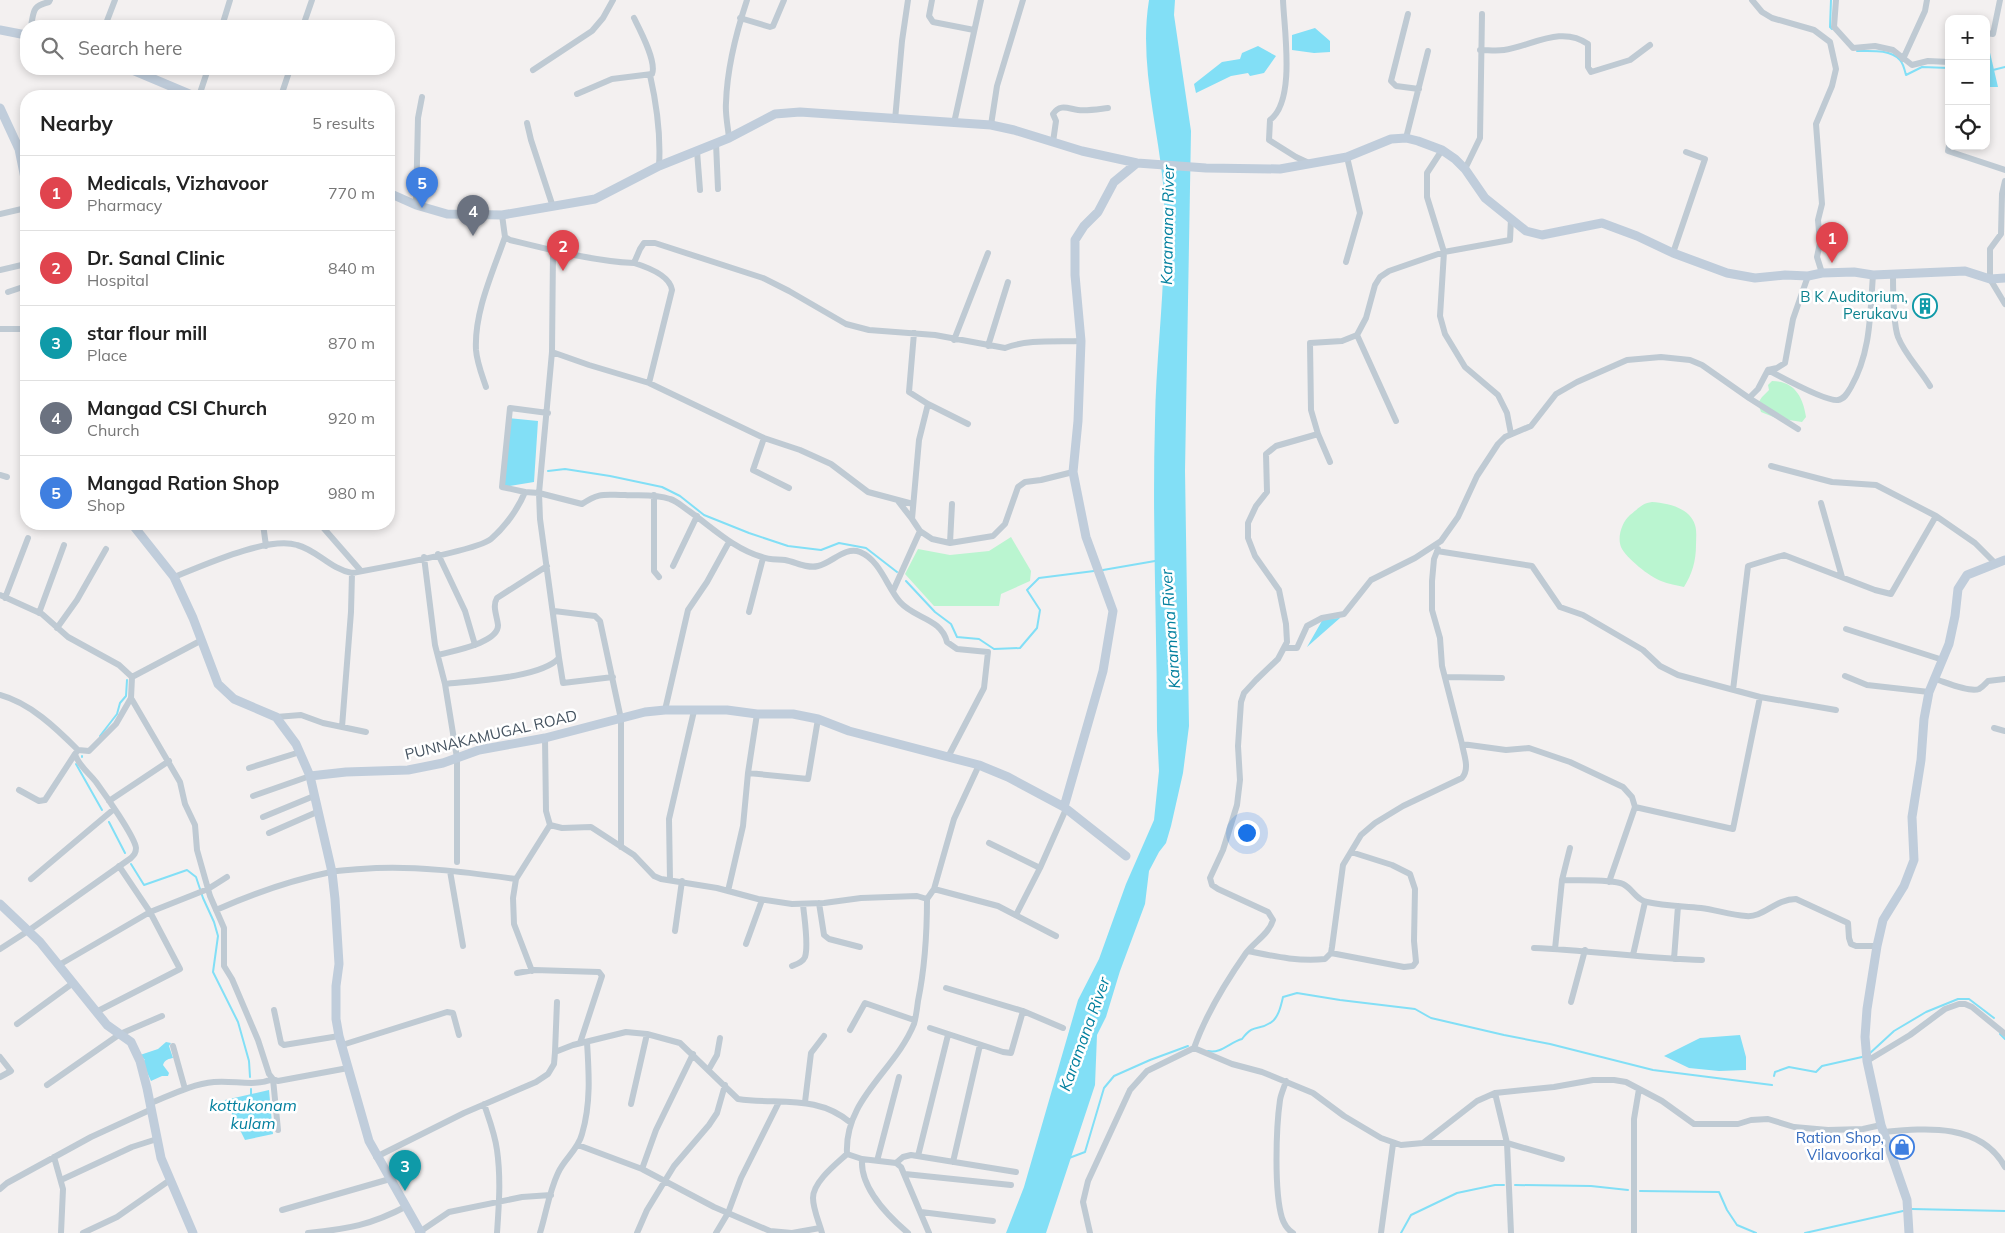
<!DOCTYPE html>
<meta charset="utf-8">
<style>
:root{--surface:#fff;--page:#f6f6f6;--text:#222;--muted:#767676;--line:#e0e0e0;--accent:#ea580c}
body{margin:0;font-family:Mulish,sans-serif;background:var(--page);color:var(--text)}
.controls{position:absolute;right:15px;top:15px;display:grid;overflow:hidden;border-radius:10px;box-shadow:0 2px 8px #0003}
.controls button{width:45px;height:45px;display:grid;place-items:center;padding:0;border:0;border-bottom:1px solid var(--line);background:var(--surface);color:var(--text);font:25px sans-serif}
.you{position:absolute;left:1246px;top:832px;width:18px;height:18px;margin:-12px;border:4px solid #fff;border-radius:50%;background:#1a73e8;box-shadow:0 0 0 8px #1a73e833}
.badge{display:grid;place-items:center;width:32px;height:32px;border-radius:50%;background:var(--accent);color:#fff;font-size:16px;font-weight:700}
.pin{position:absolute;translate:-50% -41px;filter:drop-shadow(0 1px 2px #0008)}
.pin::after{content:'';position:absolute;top:26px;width:18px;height:15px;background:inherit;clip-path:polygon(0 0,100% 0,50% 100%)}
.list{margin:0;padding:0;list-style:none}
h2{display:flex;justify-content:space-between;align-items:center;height:65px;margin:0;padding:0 20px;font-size:21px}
h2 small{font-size:16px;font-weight:400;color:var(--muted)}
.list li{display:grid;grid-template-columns:32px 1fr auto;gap:15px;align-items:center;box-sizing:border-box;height:75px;padding:0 20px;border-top:1px solid var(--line)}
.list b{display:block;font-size:19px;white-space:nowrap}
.list p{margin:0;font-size:16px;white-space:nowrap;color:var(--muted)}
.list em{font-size:16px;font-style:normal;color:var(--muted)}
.icon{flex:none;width:28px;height:28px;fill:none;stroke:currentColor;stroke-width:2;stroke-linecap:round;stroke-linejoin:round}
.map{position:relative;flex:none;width:2005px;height:1233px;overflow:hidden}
.search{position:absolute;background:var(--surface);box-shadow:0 2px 8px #0003;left:20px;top:20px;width:375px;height:55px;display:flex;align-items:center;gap:12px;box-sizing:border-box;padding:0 18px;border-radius:20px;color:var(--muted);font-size:19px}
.panel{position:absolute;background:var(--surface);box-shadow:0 2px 8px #0003;left:20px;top:90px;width:375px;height:440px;border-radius:20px}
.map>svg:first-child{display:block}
.green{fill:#baf5d0}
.water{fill:#82dff6}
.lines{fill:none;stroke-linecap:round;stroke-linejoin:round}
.stream{stroke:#82dff6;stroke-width:2}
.street{stroke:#bfcad3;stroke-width:6}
.secondary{stroke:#c0cddb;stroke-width:9}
.labels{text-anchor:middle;stroke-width:5;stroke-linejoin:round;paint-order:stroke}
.culture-label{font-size:15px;fill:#0d838f;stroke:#fff;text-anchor:end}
.street-label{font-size:15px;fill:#455360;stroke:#fff}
.shop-label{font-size:15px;fill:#366cbe;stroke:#fff;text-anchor:end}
.water-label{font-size:16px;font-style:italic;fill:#03809f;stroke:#fff}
</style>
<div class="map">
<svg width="2005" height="1233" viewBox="0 0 2005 1233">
<rect width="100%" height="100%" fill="#f3f0f0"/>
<!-- green -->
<path class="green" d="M1772,381C1794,381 1803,396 1806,417L1802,422L1776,418L1761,412L1758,403L1762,397L1769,390L1768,385Z
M1652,502C1668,503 1690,508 1695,525C1697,531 1696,539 1696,545C1696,561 1692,574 1684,587C1677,585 1668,584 1661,581C1650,577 1626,558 1621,547C1617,537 1622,522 1630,515C1638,509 1642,503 1652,502Z
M1011,537L1031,571L1030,581L1001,594L999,606H934L905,574L918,549L950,555L989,551Z"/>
<!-- water -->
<path class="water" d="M1149,0H1175L1174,15L1191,131L1185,471L1189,726L1183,773L1171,826L1166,843L1159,852L1149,871L1145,904L1120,971L1106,1017L1097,1035L1095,1085L1046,1233H1006L1024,1187L1078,1000L1099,959L1126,884L1154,820L1159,771L1157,730C1157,627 1152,524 1155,421C1156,360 1164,300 1164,240C1164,221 1165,202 1163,183C1157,122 1139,62 1149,0Z
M1315,28L1330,41V52L1314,53L1292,50V35Z
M1986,44H1988L1998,87H1986Z
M1258,46L1276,56L1264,73L1250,76L1248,73L1231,76L1196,93L1194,84L1222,62L1240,59L1242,53Z
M508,418L538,421L534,482L504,487Z
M1340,618L1307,647L1323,619Z
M1740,1035L1746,1057V1070L1719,1071L1689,1068L1664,1056L1700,1038Z
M166,1042L171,1043L169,1046L173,1058C169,1059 165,1059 163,1065L169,1073L168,1076H162L151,1081L142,1061L145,1060L140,1055L158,1049Z
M269,1090L273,1134L245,1140L225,1100Z"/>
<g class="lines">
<!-- stream -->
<path class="stream" d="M1831,0L1830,27L1832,29
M1857,51C1871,51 1890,49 1900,60C1903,63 1905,71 1906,75L1922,67L1949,68
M1993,70L2005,67
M548,471L565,469L610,476L662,487L680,496L704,515L749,533L788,546L821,550L839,543L866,548L897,572
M1103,570L1155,561
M906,581L935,612L951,624L957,637L979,639L994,649L1020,648L1037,628L1040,610L1027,590L1039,578L1094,571
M100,736L117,714L120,703L126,696L127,680
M82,757V756
M76,764L102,810
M109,822L125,853
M131,864L144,885L187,870L196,877L203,898L214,922L218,936L213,972L238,1022L249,1061L250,1077
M2000,1034L2005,1039
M1208,1051C1221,1054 1230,1042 1242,1039C1254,1023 1258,1031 1270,1023C1278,1019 1281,1006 1283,997L1297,993L1340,1000L1415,1009L1431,1018L1504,1035L1550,1044L1653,1070L1772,1085
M1869,1054L1894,1031L1926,1012L1958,999H1969L1994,1018
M1774,1076L1775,1072L1789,1067L1816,1072L1822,1066L1862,1057
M251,1089V1097
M1069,1158L1085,1152L1104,1088L1114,1076L1150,1060L1188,1046
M1515,1185L1591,1186L1628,1190
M1640,1191L1719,1192L1727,1210L1737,1225L1756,1233
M1912,1209L2005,1211
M1401,1233L1411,1215L1457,1193L1495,1185H1504
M1805,1233L1903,1211"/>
<!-- street -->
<path class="street" d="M932,0L929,16L933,22L974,30
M1283,0C1284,29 1296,101 1270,120L1269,140L1296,157L1309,163
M1752,0L1762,12L1772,18L1814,30L1830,42L1836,69L1832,86L1816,124L1822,204L1818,220L1820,243L1817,257L1822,273
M1836,0L1834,27L1853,48L1875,46L1893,50L1912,65L1928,61L1949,62
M1408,14L1391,81L1396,86L1419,89
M740,18L770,27L773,26L784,0
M31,26C34,11 32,6 49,2L50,0
M105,26L115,0
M222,26L230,0
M303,26L312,0
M1986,33L1993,34L2000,0
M1480,50C1488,50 1496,51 1504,50C1532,46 1561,25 1588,44V67L1591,72L1630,60L1650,45
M1903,59L1925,11L1927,0
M533,70L592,31L603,18L613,0
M650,75C657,106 661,135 659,166
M577,94L612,79L652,74C657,62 640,30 634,18
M199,96L208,69
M281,96L290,69
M895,120L902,41L908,0
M527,123L531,140L553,207
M954,123L981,0
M991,125L997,86L1023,0
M729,138C728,127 725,114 726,103C727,69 736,33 747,0
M1406,138L1428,51
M1053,142L1056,121L1053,114C1060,103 1069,109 1078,110C1088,111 1099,109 1108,108
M716,143L718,189
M1949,146L1948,151L2005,170
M1442,150L1427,173V197L1444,252L1440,316L1445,334L1465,367L1498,395L1507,413L1511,434
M697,151L700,190
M1465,169L1480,138L1482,14
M2005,181L2002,194L2001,234L1990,249V279L2005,304
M416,205L418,118L422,97
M0,214L26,208
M502,215L505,237L510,240C551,250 593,261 634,263L640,249L644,243H655L763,278L789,291L846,324L869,330L935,335L1005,348C1028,339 1057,342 1081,341
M553,251L552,352L539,493L582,504C600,492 604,495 625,495C640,496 655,494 670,499C677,501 683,507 689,511C713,528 734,549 762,557C769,560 778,559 785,560C796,562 807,569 818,566C832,563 845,546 860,552C880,560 887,587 900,602C915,619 941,618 947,642L957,649L988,652L984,688L948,757
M1673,253L1705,159L1686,152
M1346,262L1360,213L1347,157
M634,263C647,267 670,275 672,290L649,383
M0,270L26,264
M1893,274C1893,289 1893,323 1898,337C1905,355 1920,369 1930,386
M8,292L26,286
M0,329H26
M914,333L909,392L928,404L919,440L912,519L920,531
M1357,335L1396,421
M954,340L988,253
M988,346L1008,282
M552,352L589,365L649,383L764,438L800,450L831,464L868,492L913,504
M1768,370C1781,377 1827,402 1838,400C1845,399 1848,392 1851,387C1871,352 1870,314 1873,275
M486,387C482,375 477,363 476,350C474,312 493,272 505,237
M1749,398L1798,429
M928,404L968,424
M1318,434L1330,462
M764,438L753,470L789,488
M1771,466L1832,482L1876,485L1936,516L1975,543L1996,564
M0,475L7,477
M525,492L502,487L510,408L548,413
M654,495V571L659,577
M898,501L912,519
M1821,503L1842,577
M263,524L266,546
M320,524L361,571
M950,543L952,504
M1438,549L1434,559L1432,581V610L1440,638L1442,666L1462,744L1506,750L1529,748L1570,762L1623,787L1632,797L1635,807
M1437,551L1532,566L1560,607L1583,615L1643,650L1660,666L1678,675L1760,697L1836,710
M438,554L465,611L475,645
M424,557L435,645L445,684L457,758V862
M673,566L697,516
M174,577C202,566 267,536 297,545C317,550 330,569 352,573C374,569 478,550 491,539C505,527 518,509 525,492L539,493L540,519L559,658C541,678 472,681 445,684
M893,591L920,531L932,539L950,543L993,536L1005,524L1018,487L1025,482L1041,480L1073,472
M0,595L42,614L68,637L119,665L132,677L131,698
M5,598L28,538
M554,611L595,616L600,621L621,719V847
M749,612L763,558
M39,613L64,545
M57,628L77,600L106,549
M1846,629L1943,660
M1285,648H1297L1307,626L1322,618L1344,614L1371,580L1415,558L1441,541L1458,517L1477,476L1498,444L1505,437L1531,426L1556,394L1577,382L1627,360L1661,357L1690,360L1702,365L1749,398L1758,389L1768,370L1777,368L1785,363L1793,319L1808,276
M438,655C452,651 499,643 498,625C497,616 492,606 497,598L547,566
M559,658L563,683L613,677
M1845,676L1867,685L1929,692
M132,677L202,640
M1446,677L1502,678
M1935,679C1945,682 1970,693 1979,689C1983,687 1985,684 1988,681L2005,679
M1733,690L1748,566L1784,555L1875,590L1891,594L1936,516
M0,695C30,703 56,728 78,750L89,751L116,724L131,698L180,782L185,804L195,825L197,850L210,896L224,928V966L232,979L258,1040L269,1074L273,1079L278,1081L348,1068
M665,710L688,610L707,582L729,542
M276,717L301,715L323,723L366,732
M342,727L351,612L352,573
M1994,728L2005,731
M545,738L546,811L550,825L562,828L591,827L634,855L654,876L661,879L717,888L758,899L792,904L824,903L861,898L917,896L927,899
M249,768L300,752
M748,773L757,714
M19,790L39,801L45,800L75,754
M253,796L310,776
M109,801L169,761
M263,817L314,796
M269,833L317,812
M989,843L1040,868L1066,809
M450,871L463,946
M31,879L114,809
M670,880L669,819L694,711
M1562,880C1577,881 1611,879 1623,884C1633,889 1636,900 1647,902C1665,906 1683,906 1701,908C1716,910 1731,915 1746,916C1763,918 1775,899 1796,899L1848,923L1849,938L1851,944L1856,946H1877
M1609,882L1635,807L1733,829L1760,697
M934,889L998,906L1056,936
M728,891L743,826L748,773L808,779L818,719
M819,903L824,935L829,939L860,947
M216,910C252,894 292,880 331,872C341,870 351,870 361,869C413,865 465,872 516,879
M1016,915L1040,868
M675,931L682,881
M746,944L762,900
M1534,948C1590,950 1646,959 1702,960
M0,949L28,931L131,858C134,855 136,853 136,848C135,837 104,793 96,782C89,773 78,765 75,754L78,750
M1555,949L1562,880L1570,848
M1248,951C1273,956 1299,962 1325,959L1331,953L1332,947L1343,865L1361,835L1375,823L1403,806L1462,778C1470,768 1464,756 1462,744
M1331,953L1404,967L1413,966L1416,962L1414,941L1415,889L1410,874L1392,865L1351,852
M1633,955L1645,902
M1674,959L1678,906
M59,965L150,912L208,889L227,877
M792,966C797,964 803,962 805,957C809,945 804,917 803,904
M532,971L514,924L513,898L516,879L550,825
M517,973L534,970L599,972L602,976L580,1043
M946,988L1023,1011L1063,1028
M1571,1002L1585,950
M274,1010L281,1043L284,1045L339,1036
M96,1012L180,969L150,912L119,866
M17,1024L73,983
M930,1028L1003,1052L1011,1053L1023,1011
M850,1030L865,1003L914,1020
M342,1045L447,1012L453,1013L459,1035
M173,1046L185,1089
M1194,1048L1232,1064L1262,1072L1313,1093L1344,1116L1381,1138L1401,1145L1423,1143L1477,1101L1495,1093L1554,1087L1593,1080H1614L1626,1082L1662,1101L1694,1124H1738L1751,1120L1768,1119L1794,1127L1828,1130L1863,1129L1881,1125
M555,1052L557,1002
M0,1057L11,1071L0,1077
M1867,1061L1910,1035L1945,1009L1959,1004H1965L1972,1007L2005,1034
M709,1069L717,1055L720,1038
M1286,1081C1284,1088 1281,1094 1280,1100C1276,1128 1274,1191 1282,1218C1284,1224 1288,1230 1293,1233
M47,1085L120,1034L162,1016
M1495,1093L1507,1143L1511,1233
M805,1102L811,1053L824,1036
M151,1103C171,1095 192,1084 214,1082C234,1080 254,1087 273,1079L278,1130
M484,1104C489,1119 495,1134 497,1150C501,1178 499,1205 497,1233
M631,1104L647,1034
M1884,1132C1927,1128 1981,1123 2005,1167
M1423,1143H1507L1562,1159
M578,1145L642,1169L714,1207L770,1231L792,1233L820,1228
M918,1156L948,1035
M54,1157L63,1189L61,1233
M376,1157L464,1113L536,1082L548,1074L554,1064L555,1052L573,1045L626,1032L647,1034L680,1043L738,1099C779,1105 817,1094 851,1123
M862,1159C860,1188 887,1215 908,1233
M877,1161L899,1077
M953,1162L980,1045
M896,1163L903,1157L911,1155L1016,1172
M642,1169L656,1130L693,1054
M905,1174L1011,1185
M61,1180L132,1147L157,1139
M0,1189L7,1183L91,1137L152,1109
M282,1210L390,1179
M921,1212L993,1221
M83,1233L117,1217L170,1180
M308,1233C348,1229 371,1225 407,1206
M418,1233L449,1212L522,1197L551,1195
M540,1233C546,1214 549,1192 558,1173C564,1159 578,1150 582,1134C591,1104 589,1073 587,1042
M637,1233L647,1210L674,1166L709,1125L717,1113L725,1085
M716,1233L728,1213L741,1178L779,1102
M822,1233C819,1222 813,1209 813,1198C813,1182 836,1164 847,1154
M929,1233L901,1167L896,1163L862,1159L847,1154C844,1099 895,1071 914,1024C916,1017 917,1009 918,1001C925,967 927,934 927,899L934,889L954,819L979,765
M1090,1233L1083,1202L1088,1181L1130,1090L1147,1071L1194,1048C1206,1014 1225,983 1246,953C1254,942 1269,934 1273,920L1268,912L1218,889L1212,885L1210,878L1223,850L1237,805L1240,780L1238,746L1241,702L1244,693L1256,680L1278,659L1287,642L1286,624L1279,590L1255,556L1248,538V523L1256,506L1267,492L1266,454L1276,446L1318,434L1311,410L1310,343L1342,341L1357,335L1366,318L1375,285L1380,277L1389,271L1444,252L1510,240L1511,219
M1381,1233L1393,1144
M1634,1233V1119L1639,1089"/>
<!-- secondary -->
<path class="secondary" d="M0,30L26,35
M130,69L194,96
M0,108L19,149L26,183
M389,193L416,205L447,214L502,215L595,199L659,166L729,138L775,114L800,112L991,125L1014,130L1082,151L1137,163L1206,168L1280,169L1347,157L1391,139L1406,138L1418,141L1442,150L1455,159L1465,169L1485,198L1526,231L1542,235L1602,223L1637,236L1673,253L1727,273L1755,278L1785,275L1808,276L1822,273L1854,272L1873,275L1965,271L1990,279L2005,278
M132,524L174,577L193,618L218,684L234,699L276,717L296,744L310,776L332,872L335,899L339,964L336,986V1019L339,1036L369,1141L421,1233
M310,776L346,772L408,770L443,763L479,750L545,738L645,712L665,710H727L757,714H793L818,719L849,731L979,765L1008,777L1064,807L1126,856
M1064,807L1103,671L1113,611L1086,537L1073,472L1078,421L1081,341L1075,275V240L1084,226L1098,212L1114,182L1137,163
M0,904L40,942L107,1025L131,1042L140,1061L147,1088L161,1158L193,1233
M1909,1233L1907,1200L1881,1125L1867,1061L1865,1037L1867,1009L1877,946L1883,920L1904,886L1914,860L1912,817L1921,760L1924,719L1929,692L1949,644L1955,616L1958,589L1967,575L2005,560"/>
</g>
<!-- icons -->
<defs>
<symbol id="building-ring" viewBox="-11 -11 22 22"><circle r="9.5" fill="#fff" stroke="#0f9aa8" stroke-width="1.5"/><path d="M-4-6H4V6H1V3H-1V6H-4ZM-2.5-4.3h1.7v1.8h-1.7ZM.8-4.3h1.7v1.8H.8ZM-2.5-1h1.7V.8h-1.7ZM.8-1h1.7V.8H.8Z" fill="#0f9aa8"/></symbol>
<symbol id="shop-ring" viewBox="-11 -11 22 22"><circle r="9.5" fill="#fff" stroke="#3f7fe0" stroke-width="1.5"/><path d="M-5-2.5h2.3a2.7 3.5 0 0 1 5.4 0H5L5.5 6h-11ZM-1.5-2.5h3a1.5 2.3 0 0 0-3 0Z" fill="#3f7fe0"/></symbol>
</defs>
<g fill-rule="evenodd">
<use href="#building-ring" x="1911" y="292" width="28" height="28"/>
<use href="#shop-ring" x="1888" y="1133" width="28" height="28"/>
</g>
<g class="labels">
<!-- culture labels -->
<g class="culture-label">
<text x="1908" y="302">B K Auditorium,<tspan x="1908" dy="17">Perukavu</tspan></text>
</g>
<!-- street labels -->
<g class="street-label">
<text transform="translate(491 735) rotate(-13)" y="5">PUNNAKAMUGAL ROAD</text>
</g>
<!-- shop labels -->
<g class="shop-label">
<text x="1884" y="1143">Ration Shop,<tspan x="1884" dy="17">Vilavoorkal</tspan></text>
</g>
<!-- water labels -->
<g class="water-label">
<text transform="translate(1167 225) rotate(-89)" y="6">Karamana River</text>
<text transform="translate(1170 629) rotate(-94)" y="6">Karamana River</text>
<text transform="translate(1084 1034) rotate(-70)" y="6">Karamana River</text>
<text x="253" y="1111">kottukonam<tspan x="253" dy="18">kulam</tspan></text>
</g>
</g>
</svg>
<div class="controls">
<button>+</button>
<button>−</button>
<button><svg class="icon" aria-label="locate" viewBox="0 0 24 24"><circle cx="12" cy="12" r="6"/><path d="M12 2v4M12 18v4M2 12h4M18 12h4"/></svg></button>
</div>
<div class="you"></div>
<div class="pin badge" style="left:1832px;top:263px;background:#e0444e">1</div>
<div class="pin badge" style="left:563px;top:271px;background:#e0444e">2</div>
<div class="pin badge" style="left:405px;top:1191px;background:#0f9aa8">3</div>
<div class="pin badge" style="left:473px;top:236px;background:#6b7280">4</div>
<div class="pin badge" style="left:422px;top:208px;background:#3f7fe0">5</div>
<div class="search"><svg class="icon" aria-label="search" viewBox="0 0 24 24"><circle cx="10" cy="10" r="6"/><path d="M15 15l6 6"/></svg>Search here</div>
<section class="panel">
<h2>Nearby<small>5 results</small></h2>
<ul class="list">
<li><span class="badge" style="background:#e0444e">1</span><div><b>Medicals, Vizhavoor</b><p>Pharmacy</p></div><em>770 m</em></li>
<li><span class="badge" style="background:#e0444e">2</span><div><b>Dr. Sanal Clinic</b><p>Hospital</p></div><em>840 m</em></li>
<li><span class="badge" style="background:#0f9aa8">3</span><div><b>star flour mill</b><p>Place</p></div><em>870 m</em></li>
<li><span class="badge" style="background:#6b7280">4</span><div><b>Mangad CSI Church</b><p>Church</p></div><em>920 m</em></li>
<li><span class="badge" style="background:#3f7fe0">5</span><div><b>Mangad Ration Shop</b><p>Shop</p></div><em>980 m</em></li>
</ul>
</section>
</div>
